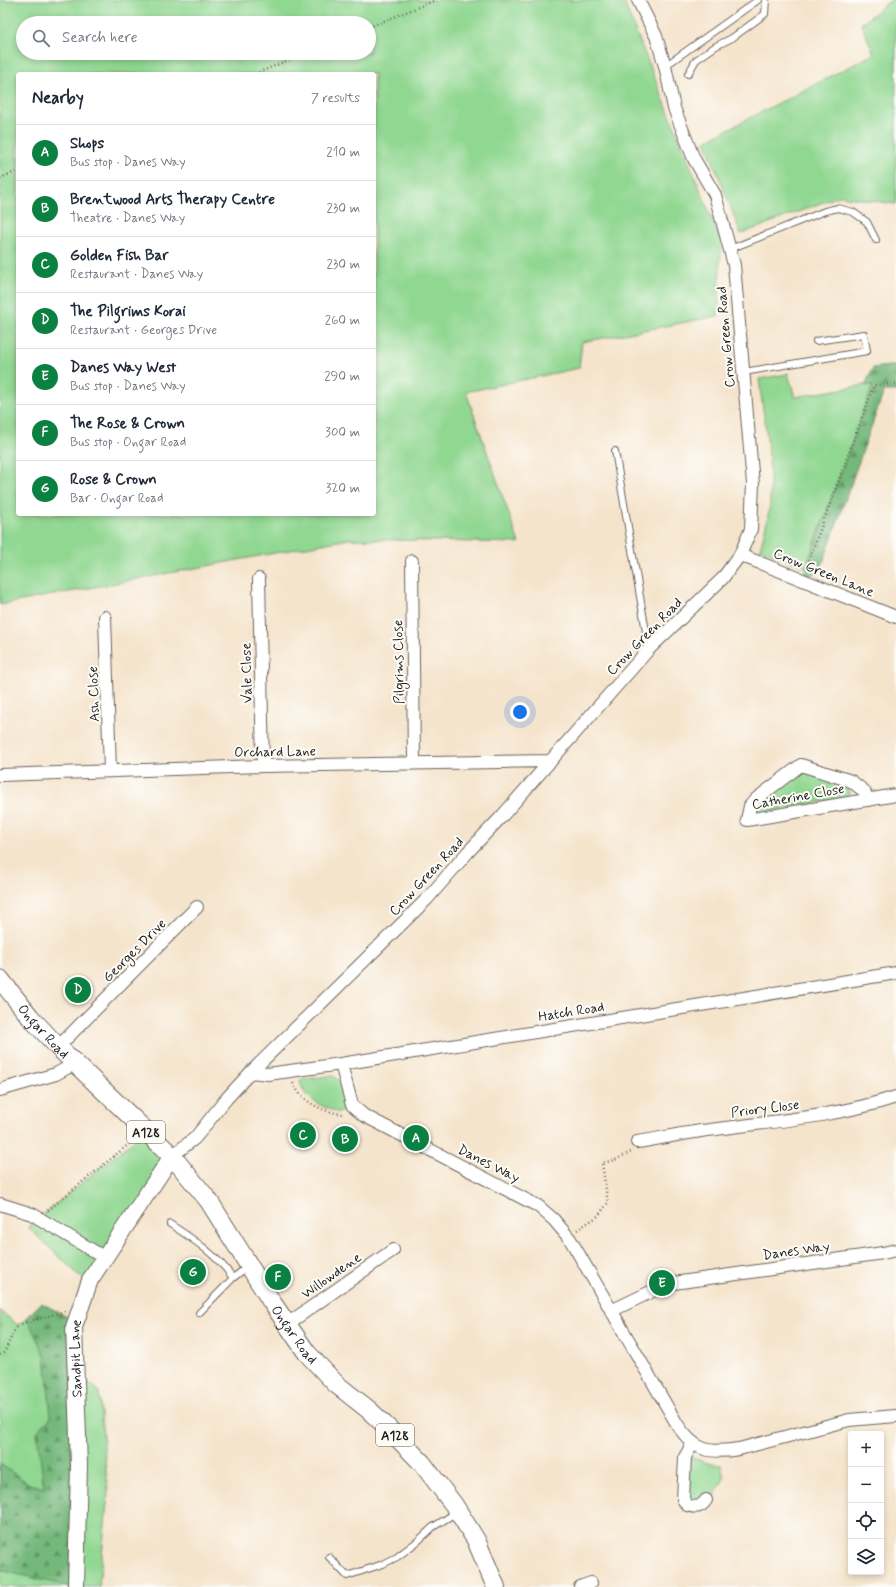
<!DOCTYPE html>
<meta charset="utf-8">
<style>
:root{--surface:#fff;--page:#f2f2f3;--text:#1f2937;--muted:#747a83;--line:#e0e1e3;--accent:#0b8043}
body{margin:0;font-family:Mynerve,sans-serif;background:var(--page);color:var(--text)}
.controls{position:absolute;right:12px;bottom:12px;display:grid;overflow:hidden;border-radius:4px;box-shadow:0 2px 6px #0003}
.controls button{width:36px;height:36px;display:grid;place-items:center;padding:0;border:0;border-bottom:1px solid var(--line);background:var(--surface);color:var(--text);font:20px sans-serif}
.you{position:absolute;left:520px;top:712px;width:14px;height:14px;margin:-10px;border:3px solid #fff;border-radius:50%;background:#1a73e8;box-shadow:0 0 0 6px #1a73e833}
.badge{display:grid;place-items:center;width:26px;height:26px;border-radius:50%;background:var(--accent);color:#fff;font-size:13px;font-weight:700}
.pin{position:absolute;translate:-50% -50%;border:2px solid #fff;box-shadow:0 1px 4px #0006}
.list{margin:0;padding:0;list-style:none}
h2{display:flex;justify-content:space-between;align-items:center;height:52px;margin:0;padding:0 16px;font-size:17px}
h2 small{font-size:13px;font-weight:400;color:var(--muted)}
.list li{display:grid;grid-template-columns:26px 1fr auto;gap:12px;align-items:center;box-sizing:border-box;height:56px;padding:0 16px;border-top:1px solid var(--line)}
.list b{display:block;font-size:15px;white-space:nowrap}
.list p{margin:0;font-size:13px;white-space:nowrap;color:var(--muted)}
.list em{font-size:13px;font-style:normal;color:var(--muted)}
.icon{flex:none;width:22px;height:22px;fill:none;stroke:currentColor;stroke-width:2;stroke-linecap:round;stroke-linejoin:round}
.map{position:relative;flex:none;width:896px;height:1587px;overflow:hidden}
.search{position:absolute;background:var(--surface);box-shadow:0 2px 6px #0003;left:16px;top:16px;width:360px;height:44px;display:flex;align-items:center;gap:10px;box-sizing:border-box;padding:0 14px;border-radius:22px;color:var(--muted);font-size:15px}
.panel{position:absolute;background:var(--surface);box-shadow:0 2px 6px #0003;left:16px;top:72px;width:360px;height:444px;border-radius:4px}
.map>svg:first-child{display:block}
.green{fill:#90d791;stroke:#567a56;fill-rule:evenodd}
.forest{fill:url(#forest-firs);stroke:#486a4c}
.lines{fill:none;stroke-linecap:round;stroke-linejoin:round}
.lane-casing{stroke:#68625a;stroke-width:8}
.street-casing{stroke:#68625a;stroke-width:14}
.secondary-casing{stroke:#68625a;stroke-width:18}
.primary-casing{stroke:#68625a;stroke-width:20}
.path{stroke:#68625a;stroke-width:2.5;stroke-dasharray:1 3;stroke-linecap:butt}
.lane{stroke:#fff;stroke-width:6}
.street{stroke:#fff;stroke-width:12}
.secondary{stroke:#fff;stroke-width:16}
.primary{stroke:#fff;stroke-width:18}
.labels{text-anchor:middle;stroke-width:4;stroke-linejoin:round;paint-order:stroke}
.shield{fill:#fdfcf7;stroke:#605f5e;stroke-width:1}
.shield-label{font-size:13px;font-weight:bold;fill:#1c1c1c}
.street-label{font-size:14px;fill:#1c1c1c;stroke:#fdfcf7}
</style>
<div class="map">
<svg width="896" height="1587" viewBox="0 0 896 1587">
<defs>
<pattern id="forest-firs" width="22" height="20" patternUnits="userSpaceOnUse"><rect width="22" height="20" fill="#74b87b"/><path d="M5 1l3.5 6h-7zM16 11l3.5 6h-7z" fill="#5e9564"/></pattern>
</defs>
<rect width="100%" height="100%" fill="#fdfcf7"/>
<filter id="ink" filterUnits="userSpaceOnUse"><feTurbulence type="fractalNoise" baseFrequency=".025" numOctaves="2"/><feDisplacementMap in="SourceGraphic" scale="8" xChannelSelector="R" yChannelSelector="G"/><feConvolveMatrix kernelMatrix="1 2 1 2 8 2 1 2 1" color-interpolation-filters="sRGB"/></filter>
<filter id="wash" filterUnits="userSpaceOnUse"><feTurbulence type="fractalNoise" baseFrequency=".012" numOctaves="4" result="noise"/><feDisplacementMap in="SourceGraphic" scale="16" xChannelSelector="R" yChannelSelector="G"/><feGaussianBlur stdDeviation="0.9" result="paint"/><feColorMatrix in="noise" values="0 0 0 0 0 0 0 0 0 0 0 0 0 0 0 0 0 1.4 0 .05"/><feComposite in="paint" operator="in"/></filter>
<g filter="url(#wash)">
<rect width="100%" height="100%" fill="#f5e4cc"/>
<!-- green -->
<path class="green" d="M0,0H623L721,241L718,316L582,342L579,368L466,392L519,543L349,539L0,605ZM23,23H369V53H23ZM18,74H374V514H18Z
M891,0H896V204L839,196L741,234L705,141L874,54L861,24Z
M788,374L795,397L865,385H874L806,567L760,549C764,533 769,517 770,501C772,460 764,419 759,379Z
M802,769L848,785L849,794L844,798L761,813L756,807L759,802Z
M328,1076H334L341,1083L348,1105L340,1113C331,1111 310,1101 304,1092C302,1089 301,1084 300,1080Z
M145,1131L172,1156L89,1285L28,1227Z
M41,1303L73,1320L76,1373L99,1391L108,1493L99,1587H0V1311L18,1325L27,1318Z
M689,1456L707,1463L721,1465L724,1478L712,1500L698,1503L689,1499Z"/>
<!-- forest -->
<path class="forest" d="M896,365V391H884L820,571L802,579L873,385H865L873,368Z
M41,1303L73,1320L71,1587L0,1570V1464L29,1484L44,1488L37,1432L51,1417L45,1356L27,1318Z"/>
</g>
<g filter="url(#ink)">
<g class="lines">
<defs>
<path id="lane" d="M665,66L758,0
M688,74L696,60L716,46L732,38L765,14L766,0
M730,249L825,211L838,208L853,212L867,222L876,240
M744,372L867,351L864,334L816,341
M615,451L649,649
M170,1224C193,1239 217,1255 233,1278
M199,1313L233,1278L247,1267
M329,1557L347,1576L383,1564L397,1557L418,1541L433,1527L457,1512"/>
<path id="street" d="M740,555L896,617
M412,561L414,762
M259,579L263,766
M105,617L110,771
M0,775L263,766L551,761
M868,800L864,791L851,781L801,765L756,799L750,806L747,820L896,795
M58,1047L197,907
M341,1064L352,1105L363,1115L538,1206L554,1220L570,1239L677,1424C694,1451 709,1454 739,1449L849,1420L896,1416
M251,1072L268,1074L341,1064L896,973
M0,1090L56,1074L74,1064
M637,1142C658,1139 679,1134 701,1131C766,1122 832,1118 896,1097
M172,1156L195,1138L227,1098L251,1072L427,899L468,852L503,815L649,649L722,579L740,555L751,529L753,484L734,265L715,195L694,159L690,149L674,108L665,66L656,36L638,0
M0,1204L32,1214L105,1258
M611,1311L667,1284L883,1253L896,1250
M286,1325L393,1250
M693,1443L685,1457L683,1499L687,1505C695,1508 701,1508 706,1500
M580,1587L591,1583"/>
<g id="secondary">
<path id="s1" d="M76,1587L79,1465L74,1327L90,1280L172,1156"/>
</g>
<g id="primary">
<path id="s2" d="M0,979L31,1018L58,1047L172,1156L209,1201L271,1301L307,1353L336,1384L369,1410L394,1434L422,1463L454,1505L476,1540L496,1587"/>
</g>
</defs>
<!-- lane casing -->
<use href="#lane" class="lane-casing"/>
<!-- street casing -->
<use href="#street" class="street-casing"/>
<!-- secondary casing -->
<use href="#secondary" class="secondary-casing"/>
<!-- primary casing -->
<use href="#primary" class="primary-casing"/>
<!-- path -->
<path class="path" d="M369,27L436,0
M255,74L306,53
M0,178L18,171
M806,568L874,385L896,384
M293,1083C302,1102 324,1113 344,1114
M48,1210L134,1140
M577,1230L598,1216L608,1203L602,1163L615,1160L631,1152
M0,1355L4,1353L17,1325L65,1311"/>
<!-- lane -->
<use href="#lane" class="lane"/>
<!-- street -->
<use href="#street" class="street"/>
<!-- secondary -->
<use href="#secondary" class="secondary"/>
<!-- primary -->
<use href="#primary" class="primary"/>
</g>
</g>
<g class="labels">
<!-- shield labels -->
<g class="shield">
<rect x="127" y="1121" width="38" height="22" rx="3"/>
<rect x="376" y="1424" width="38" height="22" rx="3"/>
</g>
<g class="shield-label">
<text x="146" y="1137">A128</text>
<text x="395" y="1440">A128</text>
</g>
<!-- street labels -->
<g class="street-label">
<text transform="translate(725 337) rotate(-95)" y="5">Crow Green Road</text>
<text transform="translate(824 572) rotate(22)" y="5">Crow Green Lane</text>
<text transform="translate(644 636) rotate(-46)" y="5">Crow Green Road</text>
<text transform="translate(398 662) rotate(-91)" y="5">Pilgrims Close</text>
<text transform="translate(246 673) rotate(-91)" y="5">Vale Close</text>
<text transform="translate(93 694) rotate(-92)" y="5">Ash Close</text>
<text transform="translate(275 751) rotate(-1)" y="5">Orchard Lane</text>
<text transform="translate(798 796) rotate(-10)" y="5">Catherine Close</text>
<text transform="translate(426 876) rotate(-47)" y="5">Crow Green Road</text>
<text transform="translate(134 950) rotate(-45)" y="5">Georges Drive</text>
<text transform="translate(571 1011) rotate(-9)" y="5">Hatch Road</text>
<text dy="5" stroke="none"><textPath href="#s2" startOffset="68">Ongar Road</textPath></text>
<text transform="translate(765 1108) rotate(-7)" y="5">Priory Close</text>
<text transform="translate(489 1163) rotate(27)" y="5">Danes Way</text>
<text transform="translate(796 1250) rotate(-8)" y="5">Danes Way</text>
<text transform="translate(331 1275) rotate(-35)" y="5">Willowdene</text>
<text dy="5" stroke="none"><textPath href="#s2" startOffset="464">Ongar Road</textPath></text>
<text dy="5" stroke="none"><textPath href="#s1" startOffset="229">Sandpit Lane</textPath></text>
</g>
</g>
</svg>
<div class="controls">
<button>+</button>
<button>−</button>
<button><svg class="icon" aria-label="locate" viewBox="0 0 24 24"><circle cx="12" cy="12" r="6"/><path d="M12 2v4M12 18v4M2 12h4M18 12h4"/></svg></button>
<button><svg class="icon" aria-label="layers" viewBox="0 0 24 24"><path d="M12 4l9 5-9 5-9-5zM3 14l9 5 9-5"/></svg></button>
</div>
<div class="you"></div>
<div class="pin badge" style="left:416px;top:1138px">A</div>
<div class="pin badge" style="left:345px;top:1139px">B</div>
<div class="pin badge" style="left:303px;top:1135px">C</div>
<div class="pin badge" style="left:78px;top:990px">D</div>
<div class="pin badge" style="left:662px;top:1283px">E</div>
<div class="pin badge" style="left:278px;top:1277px">F</div>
<div class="pin badge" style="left:193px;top:1272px">G</div>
<div class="search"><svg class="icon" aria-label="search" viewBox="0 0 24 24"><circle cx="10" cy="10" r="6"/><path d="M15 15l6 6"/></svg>Search here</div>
<section class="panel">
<h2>Nearby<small>7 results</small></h2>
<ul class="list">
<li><span class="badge">A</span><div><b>Shops</b><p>Bus stop · Danes Way</p></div><em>210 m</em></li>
<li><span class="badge">B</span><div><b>Brentwood Arts Therapy Centre</b><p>Theatre · Danes Way</p></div><em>230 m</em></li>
<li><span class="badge">C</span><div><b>Golden Fish Bar</b><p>Restaurant · Danes Way</p></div><em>230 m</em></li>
<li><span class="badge">D</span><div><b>The Pilgrims Korai</b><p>Restaurant · Georges Drive</p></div><em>260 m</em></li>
<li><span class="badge">E</span><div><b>Danes Way West</b><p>Bus stop · Danes Way</p></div><em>290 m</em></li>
<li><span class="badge">F</span><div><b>The Rose &amp; Crown</b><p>Bus stop · Ongar Road</p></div><em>300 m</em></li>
<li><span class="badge">G</span><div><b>Rose &amp; Crown</b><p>Bar · Ongar Road</p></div><em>320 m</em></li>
</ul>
</section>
</div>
